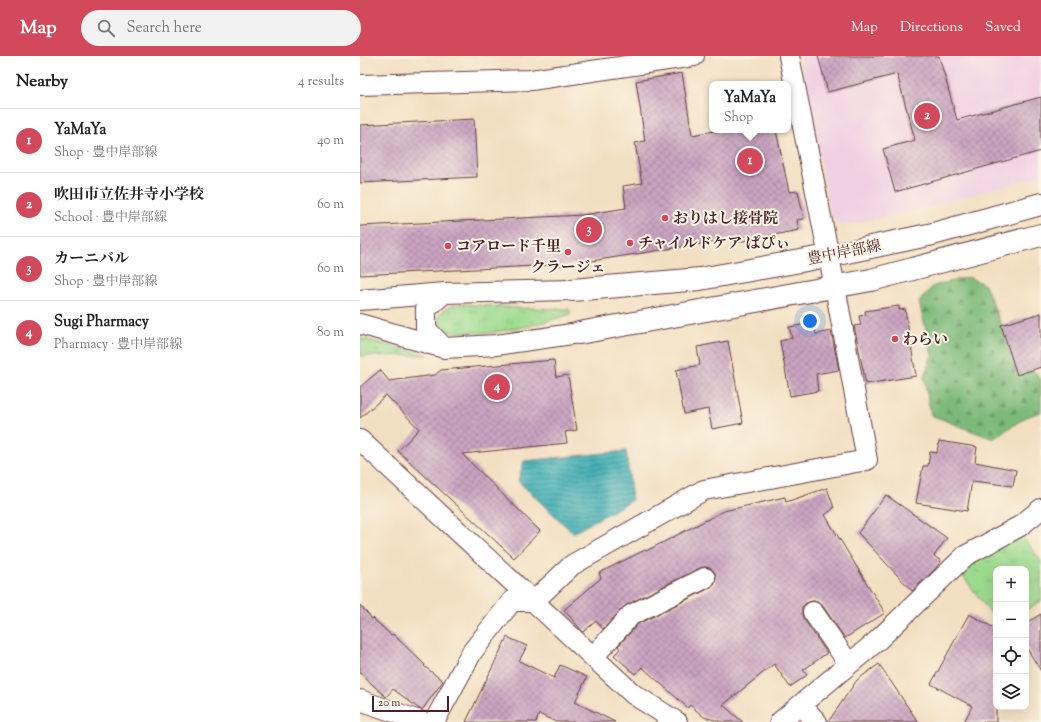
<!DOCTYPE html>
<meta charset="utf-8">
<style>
:root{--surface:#fff;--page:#f2f2f2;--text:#222;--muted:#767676;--line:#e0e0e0;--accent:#d1495b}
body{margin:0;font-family:"Sorts Mill Goudy","Noto Serif JP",serif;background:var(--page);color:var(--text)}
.controls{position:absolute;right:12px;bottom:12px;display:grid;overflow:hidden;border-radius:8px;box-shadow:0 4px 16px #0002}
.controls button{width:36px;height:36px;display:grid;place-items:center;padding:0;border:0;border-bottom:1px solid var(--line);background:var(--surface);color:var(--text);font:20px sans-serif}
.scale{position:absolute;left:12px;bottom:10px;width:77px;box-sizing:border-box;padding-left:4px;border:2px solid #4a1f2b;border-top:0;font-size:11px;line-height:14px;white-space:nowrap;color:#4a1f2b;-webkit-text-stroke:3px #fcf5e5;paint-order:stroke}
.you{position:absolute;left:450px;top:265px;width:14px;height:14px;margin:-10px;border:3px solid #fff;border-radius:50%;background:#1a73e8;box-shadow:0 0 0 6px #1a73e833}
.badge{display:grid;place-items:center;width:26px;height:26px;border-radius:50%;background:var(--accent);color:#fff;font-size:13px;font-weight:700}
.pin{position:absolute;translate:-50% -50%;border:2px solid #fff;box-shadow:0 1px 4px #0006}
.popup{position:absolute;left:349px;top:25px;width:82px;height:52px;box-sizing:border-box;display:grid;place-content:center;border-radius:8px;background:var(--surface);filter:drop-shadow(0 1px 3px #0005);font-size:13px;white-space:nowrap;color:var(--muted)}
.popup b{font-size:15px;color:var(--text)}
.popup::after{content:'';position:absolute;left:50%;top:100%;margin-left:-8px;border:8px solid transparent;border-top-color:var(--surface)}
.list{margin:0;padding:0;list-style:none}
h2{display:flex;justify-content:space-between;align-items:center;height:52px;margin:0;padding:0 16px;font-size:17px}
h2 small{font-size:13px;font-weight:400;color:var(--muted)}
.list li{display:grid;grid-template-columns:26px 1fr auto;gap:12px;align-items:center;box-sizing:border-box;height:64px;padding:0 16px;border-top:1px solid var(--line)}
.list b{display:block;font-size:15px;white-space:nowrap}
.list p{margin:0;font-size:13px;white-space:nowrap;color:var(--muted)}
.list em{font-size:13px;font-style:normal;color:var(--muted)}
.icon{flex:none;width:22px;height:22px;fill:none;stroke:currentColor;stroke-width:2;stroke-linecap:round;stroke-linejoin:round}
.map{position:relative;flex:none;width:681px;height:666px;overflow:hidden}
header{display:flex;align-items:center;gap:24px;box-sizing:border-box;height:56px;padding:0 20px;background:var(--accent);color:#fff}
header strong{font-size:19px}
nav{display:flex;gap:22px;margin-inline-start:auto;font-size:14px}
.search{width:280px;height:36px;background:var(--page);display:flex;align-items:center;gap:10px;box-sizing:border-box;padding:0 14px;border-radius:22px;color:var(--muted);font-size:15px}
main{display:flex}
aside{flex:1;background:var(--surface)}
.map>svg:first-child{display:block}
.built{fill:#f1d0e3}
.grass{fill:url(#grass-tufts);stroke:#737c5c}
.forest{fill:url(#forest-firs);stroke:#646c52}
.water{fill:url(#water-rules);stroke:#436670}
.building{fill:url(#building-cross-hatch)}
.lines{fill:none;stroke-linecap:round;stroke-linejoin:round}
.minor-casing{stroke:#633c42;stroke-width:22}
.tertiary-casing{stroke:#633c42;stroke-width:24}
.minor{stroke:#fff;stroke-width:20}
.tertiary{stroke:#fff;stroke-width:22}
.poi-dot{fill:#d1495b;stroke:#fcf5e5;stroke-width:1.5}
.labels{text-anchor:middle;stroke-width:4;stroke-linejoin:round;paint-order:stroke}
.poi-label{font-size:15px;font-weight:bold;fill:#4a1f2b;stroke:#fcf5e5;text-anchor:start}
.street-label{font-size:15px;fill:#4a1f2b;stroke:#fcf5e5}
</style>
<header>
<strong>Map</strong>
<div class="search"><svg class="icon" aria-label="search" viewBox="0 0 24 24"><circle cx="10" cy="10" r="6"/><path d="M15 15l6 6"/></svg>Search here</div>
<nav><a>Map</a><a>Directions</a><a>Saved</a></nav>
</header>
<main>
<aside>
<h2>Nearby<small>4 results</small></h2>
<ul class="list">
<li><span class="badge">1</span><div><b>YaMaYa</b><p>Shop · 豊中岸部線</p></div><em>40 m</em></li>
<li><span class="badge">2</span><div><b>吹田市立佐井寺小学校</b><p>School · 豊中岸部線</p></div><em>60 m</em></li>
<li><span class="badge">3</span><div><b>カーニバル</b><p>Shop · 豊中岸部線</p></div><em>60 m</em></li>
<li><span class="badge">4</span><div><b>Sugi Pharmacy</b><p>Pharmacy · 豊中岸部線</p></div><em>80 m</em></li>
</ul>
</aside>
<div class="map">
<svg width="681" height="666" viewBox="0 0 681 666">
<defs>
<pattern id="grass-tufts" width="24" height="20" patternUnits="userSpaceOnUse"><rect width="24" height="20" fill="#9cda8e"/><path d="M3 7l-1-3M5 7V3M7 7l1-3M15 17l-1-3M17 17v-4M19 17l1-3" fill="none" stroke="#88bb7b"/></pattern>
<pattern id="forest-firs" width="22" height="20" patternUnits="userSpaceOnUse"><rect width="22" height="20" fill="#7dba79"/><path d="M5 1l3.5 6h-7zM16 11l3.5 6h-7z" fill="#689763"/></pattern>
<pattern id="water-rules" width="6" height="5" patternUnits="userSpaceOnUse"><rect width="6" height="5" fill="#3cadb4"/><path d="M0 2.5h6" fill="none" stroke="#348c93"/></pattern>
<pattern id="building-cross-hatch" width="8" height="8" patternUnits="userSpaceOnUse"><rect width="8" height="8" fill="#caa4c1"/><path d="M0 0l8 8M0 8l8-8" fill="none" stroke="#a6859d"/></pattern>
</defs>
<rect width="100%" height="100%" fill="#fcf5e5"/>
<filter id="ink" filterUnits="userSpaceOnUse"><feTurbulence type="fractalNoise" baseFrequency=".025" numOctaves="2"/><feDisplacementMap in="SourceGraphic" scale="8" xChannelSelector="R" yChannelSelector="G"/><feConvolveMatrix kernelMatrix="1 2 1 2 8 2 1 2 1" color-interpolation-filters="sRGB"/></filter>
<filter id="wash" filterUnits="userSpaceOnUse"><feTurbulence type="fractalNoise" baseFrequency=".012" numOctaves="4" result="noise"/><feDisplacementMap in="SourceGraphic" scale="16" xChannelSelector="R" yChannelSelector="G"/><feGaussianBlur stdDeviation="0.9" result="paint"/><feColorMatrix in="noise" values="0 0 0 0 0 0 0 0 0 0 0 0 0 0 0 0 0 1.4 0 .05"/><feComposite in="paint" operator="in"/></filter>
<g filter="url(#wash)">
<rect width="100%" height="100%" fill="#f2dfc1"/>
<!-- built -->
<path class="built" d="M441,0H681V119L566,152L484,170L471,161Z"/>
<!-- grass -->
<path class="grass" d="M102,248L158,252L209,253L211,258L170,270L129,277L88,276L78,269L79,259L88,251Z
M0,282L68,299L0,300Z
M659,476L681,505V545L666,554V513H636V564L599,515Z"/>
<!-- forest -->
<path class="forest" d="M608,221L625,229L656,306L668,308L681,323V356L666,361L633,383L571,359L564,321L572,299L559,246L573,230Z"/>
<!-- water -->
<path class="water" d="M266,395L272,444L213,477L158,425L164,405Z"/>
<g id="blocks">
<!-- building -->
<path class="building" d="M458,0H579L597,64L681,41V95L535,136L523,93L555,84L537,18L468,36Z
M322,17L332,79L360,74H416L429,136L438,135L444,163L437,164L439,174L373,187L372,183L193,211V209L0,219V170L223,159L266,152L263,130L282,127L275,87L285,85L276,25Z
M114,63L117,121L0,127V69Z
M539,250V254L545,253L556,320L506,328L494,270L501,269L499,260L506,259L505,255Z
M681,257V311L657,319L641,269Z
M454,267L456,278L471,275L479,314L456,318L458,335L430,340L420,285L432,282L429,271Z
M368,285L383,367L352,373L348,353L324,358L316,314L340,309L337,291Z
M194,304L196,321L208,319L217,374L205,376L207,387L102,398L180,475L154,502L38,395L59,373L26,339L0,362V331L20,314L29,325L75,319L81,314Z
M579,385L617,391L615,406L656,414L653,430L612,425L607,455L556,447L563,410H568L570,396L577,397Z
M467,432L474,452L465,459L525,557L485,582L462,549L458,545H452L446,547L442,551V557L443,562L467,597L443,614L447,619L430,631L414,608L363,649L383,666H362L344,661L330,649L328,652L282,611L275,618L254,599L260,593L258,590L278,568L350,532L354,529L356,522L355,517L351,512L345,511L340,512L266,549L243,573L236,565L223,576L204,554L241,522L239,517L285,494L286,495L364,455L425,441L426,446Z
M526,439L587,482L574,500L581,505L575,513L552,535L498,477Z
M0,549L12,563L13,562L31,579L33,578L65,609L64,610L83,625L62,654L58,652L33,633L26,641L0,617Z
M609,558L636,573V666H604L612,650L571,628Z
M681,558V615L666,591V567Z
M147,581L167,590L159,605L194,622L200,609L227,621L215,646L255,666H196L179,658L176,666H106Z
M519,608L558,666H468L497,624Z"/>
</g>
</g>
<g filter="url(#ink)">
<use href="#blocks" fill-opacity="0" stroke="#633c42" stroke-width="1"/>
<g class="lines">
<defs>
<path id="minor" d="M0,29L171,24L334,0
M84,237L66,253V273L84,292
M0,244L84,237L212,234
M0,268L84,292L136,289L219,277
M0,384L273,638L317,666
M453,556L489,608
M233,601L271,559L345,522
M0,644L62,666
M441,649L457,666
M74,666L112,596L152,545H174L212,509L344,434L507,404L475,231L429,0
M420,666L517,585L605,500L660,470L681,453"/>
<path id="tertiary" d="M212,234L340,223L468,200L573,178L681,148
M219,277L511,224L681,179"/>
</defs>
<!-- minor casing -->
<use href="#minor" class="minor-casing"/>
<!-- tertiary casing -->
<use href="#tertiary" class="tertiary-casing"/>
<!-- minor -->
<use href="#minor" class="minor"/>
<!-- tertiary -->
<use href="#tertiary" class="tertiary"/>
</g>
</g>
<!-- markers -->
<g class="poi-dot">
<circle cx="305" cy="162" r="4"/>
<circle cx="270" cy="187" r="4"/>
<circle cx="88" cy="190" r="4"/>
<circle cx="208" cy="196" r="4"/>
<circle cx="535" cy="283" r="4"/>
</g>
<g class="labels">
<!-- poi labels -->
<g class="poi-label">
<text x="313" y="167">おりはし接骨院</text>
<text x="278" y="192">チャイルドケア ぱぴぃ</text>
<text x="96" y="195">コアロード千里</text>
<text x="208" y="216" text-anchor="middle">クラージェ</text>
<text x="543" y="288">わらい</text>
</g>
<!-- street labels -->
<g class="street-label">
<text transform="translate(484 196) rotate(-11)" y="5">豊中岸部線</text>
</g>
</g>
</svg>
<div class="controls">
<button>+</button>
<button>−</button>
<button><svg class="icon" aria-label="locate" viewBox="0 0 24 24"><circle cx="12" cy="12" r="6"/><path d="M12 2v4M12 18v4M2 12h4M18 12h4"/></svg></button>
<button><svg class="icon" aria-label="layers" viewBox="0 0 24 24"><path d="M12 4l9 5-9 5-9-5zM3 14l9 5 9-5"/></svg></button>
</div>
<div class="scale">20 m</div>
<div class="you"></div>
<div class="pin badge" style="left:390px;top:105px">1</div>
<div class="popup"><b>YaMaYa</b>Shop</div>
<div class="pin badge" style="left:567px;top:60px">2</div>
<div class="pin badge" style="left:229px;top:174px">3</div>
<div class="pin badge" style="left:137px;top:331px">4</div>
</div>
</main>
